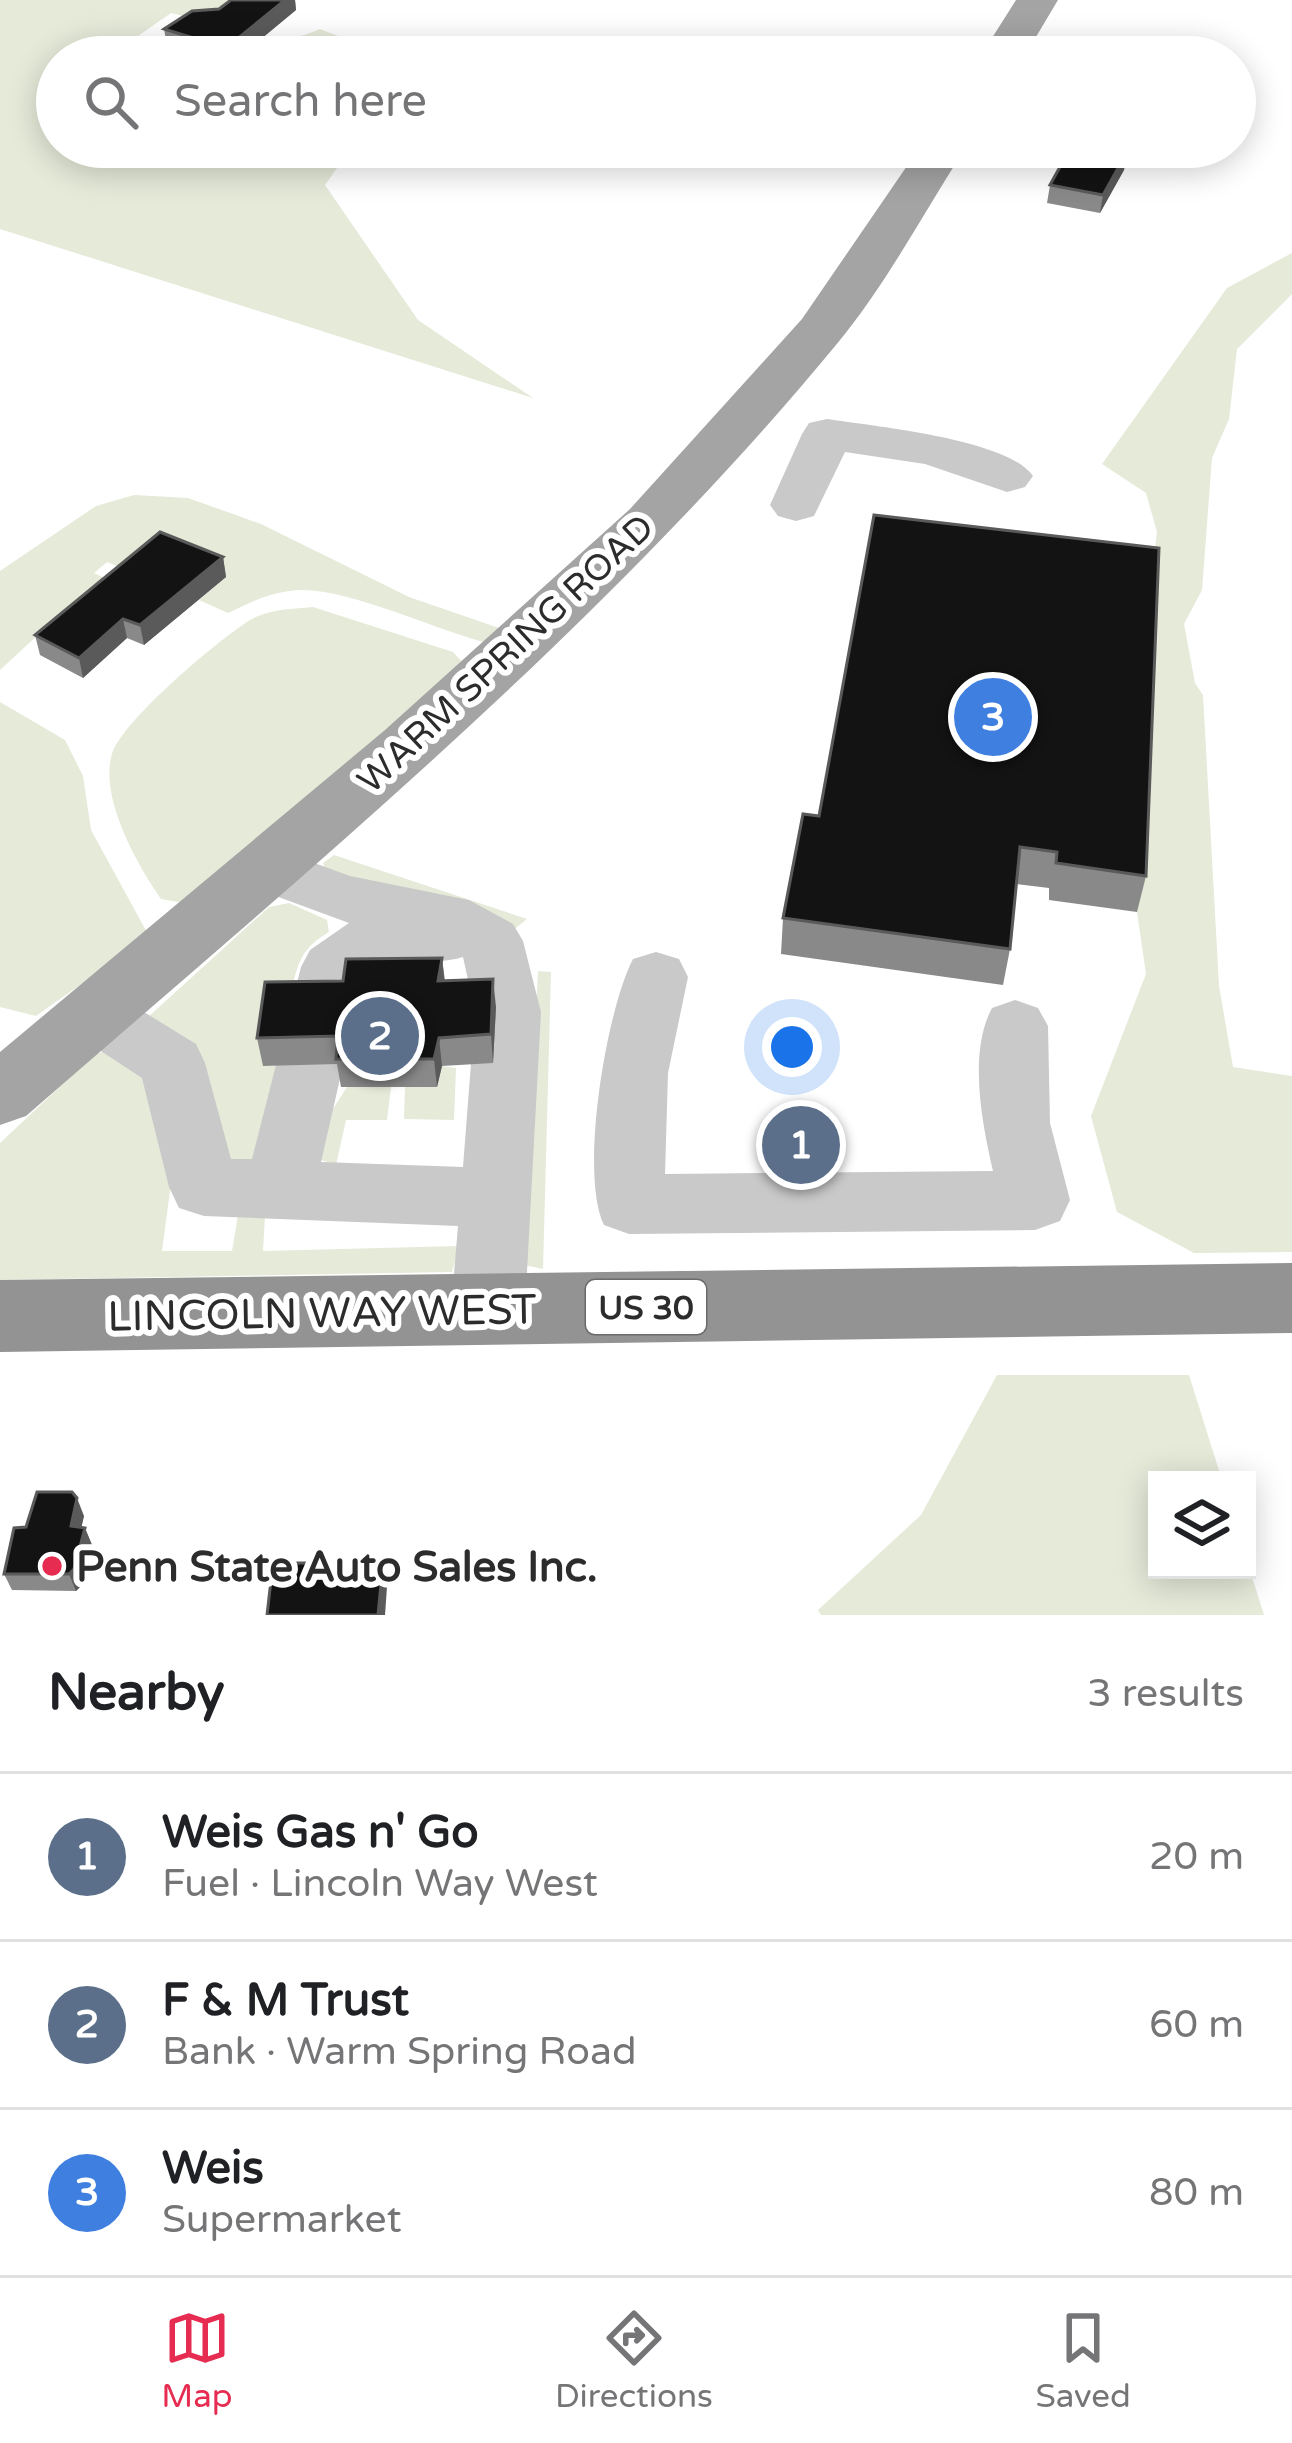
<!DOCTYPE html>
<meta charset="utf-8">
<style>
:root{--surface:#fff;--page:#f6f6f6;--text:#202124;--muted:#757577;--line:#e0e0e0;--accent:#e62c51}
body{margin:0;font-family:"Varela Round",sans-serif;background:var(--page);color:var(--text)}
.controls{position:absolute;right:36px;bottom:36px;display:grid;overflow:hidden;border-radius:0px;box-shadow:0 6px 30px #0003}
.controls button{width:108px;height:108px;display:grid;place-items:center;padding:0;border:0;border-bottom:3px solid var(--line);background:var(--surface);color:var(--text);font:60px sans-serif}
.you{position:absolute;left:792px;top:1047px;width:42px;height:42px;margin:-30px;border:9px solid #fff;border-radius:50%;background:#1a73e8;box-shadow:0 0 0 18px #1a73e833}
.badge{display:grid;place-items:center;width:78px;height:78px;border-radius:50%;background:var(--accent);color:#fff;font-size:39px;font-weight:700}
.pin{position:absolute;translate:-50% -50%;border:6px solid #fff;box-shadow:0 3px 12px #0006}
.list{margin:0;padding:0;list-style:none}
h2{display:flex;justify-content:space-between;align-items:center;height:156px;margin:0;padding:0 48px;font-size:51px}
h2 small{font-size:39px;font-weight:400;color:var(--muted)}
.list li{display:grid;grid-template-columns:78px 1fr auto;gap:36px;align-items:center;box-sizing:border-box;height:168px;padding:0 48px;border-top:3px solid var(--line)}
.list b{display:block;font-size:45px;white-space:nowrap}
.list p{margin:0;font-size:39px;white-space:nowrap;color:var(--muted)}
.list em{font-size:39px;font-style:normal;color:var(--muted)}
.icon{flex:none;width:66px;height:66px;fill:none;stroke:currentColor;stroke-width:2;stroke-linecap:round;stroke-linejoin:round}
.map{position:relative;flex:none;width:1292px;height:1615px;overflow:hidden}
.search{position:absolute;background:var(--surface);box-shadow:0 6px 30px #0003;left:36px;right:36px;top:36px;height:132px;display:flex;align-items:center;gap:30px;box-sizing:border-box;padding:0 42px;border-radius:66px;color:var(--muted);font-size:45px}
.sheet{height:660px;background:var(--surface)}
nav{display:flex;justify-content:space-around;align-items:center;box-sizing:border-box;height:168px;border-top:3px solid var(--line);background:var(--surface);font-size:33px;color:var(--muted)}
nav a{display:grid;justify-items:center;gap:6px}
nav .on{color:var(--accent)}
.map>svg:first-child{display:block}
.green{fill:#e5ead9}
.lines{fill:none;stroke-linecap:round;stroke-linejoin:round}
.minor{fill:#c9c9c9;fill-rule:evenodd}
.major{fill:#a4a4a4;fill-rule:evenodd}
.highway{fill:#939393;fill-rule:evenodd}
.wall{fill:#898989}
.shaded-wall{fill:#5a5a5a}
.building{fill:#131313;stroke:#5a5a5a;stroke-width:3}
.poi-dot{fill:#e62c51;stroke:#fff;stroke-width:4.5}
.labels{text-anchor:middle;stroke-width:12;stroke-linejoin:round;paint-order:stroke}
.shield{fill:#fff;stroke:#6b6b6b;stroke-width:3}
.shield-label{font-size:33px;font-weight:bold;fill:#2c2c2c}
.street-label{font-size:36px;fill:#2c2c2c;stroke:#fff}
.near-street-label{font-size:42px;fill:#2c2c2c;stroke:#fff}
.near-poi-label{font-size:42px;font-weight:bold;fill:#2c2c2c;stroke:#fff;text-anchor:start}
</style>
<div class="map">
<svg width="1292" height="1615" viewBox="0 0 1292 1615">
<rect width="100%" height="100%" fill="#fff"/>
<!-- green -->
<path class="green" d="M0,0H258L208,22L171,13L138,36L201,57H57V147H352L325,185L418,320L533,398L0,229Z
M320,29L392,57H239C254,45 296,40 320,29Z
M1292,253V294L1237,349L1229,419L1212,458L1202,590L1184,624L1195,683L1203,695L1219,986L1233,1067L1292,1076V1252L1194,1253L1117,1212L1091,1116L1146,974L1137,912L1151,584L1157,532L1146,493L1102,464L1227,288Z
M134,495L188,498L261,524L409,597L499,628L488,643C436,630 348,588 299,590C274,591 250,602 228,613L199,600L225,578L136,574L107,562L94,573L121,586L53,621L0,670V571L96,506Z
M313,607L453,652L464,664L195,905L161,899C137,865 99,797 112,754C122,721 218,640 250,620C269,609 292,609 313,607Z
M0,702L65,740L83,776L91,830L149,936L36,1016L0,1007Z
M334,855L527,919L507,935L328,877L323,863Z
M289,903L327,920L329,932C292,953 298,976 285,1012C279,1030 270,1047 263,1065L280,1066L273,1142L245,1167L212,1156C215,1073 212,1069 147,1018L269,907Z
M538,971L551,972L543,1269L524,1265Z
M111,1051L165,1082L177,1138L162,1251H232L238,1215L265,1216L263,1251L459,1246L452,1272L0,1280V1143L96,1053Z
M442,1066L456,1068L454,1120L404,1119L405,1087H437Z
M347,1087H391L387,1120H346L336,1165L315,1158L318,1132Z
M997,1375H1189L1222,1480H1157V1570H1247V1561L1264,1615H821L818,1610L921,1515Z"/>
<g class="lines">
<!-- minor -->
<path class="minor" d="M827,419C872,426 1008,439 1033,476L1025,487L1007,492L925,464L845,452L814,516L796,521L778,516L770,505L802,434L809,423Z
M265,845L350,876L469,900L513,924L523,941L541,1012L525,1309L514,1332L488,1341L462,1332L451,1309L458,1226L204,1216L179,1208L169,1187L142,1078L72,1032L62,1014L72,996L95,988L118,996L196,1044L205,1063L231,1159H252L301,967L310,950L349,923L243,884L234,868L243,852ZM463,957L475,1012L463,1167L321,1162L363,978C388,956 431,967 463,957Z
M656,952L679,959L688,977L668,1073L665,1174L993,1171C982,1123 968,1053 992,1008L1015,1000L1038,1008L1048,1026L1050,1123L1070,1200L1060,1221L1035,1230L629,1234L604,1225C579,1174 606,1011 633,959Z"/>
<!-- major -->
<path class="major" d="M1016,0H1058L1024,57H980Z
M920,147H966C924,212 886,285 836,345C598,633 307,871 26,1116L0,1125V1052L385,730L630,509L802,319Z"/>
<!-- highway -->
<path class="highway" d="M1292,1263V1333L0,1352V1280Z"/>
</g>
<!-- wall -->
<path class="wall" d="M231,0H295L296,10L239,57H201L167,46L164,29L219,9Z
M1127,152L1124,170L1100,213L1047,203L1050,185Z
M874,515L1146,876L1137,912L1049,900V888L1016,884L1010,949L1003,985L781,954L783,918L819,816Z
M223,557L226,577L144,645L127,638L83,678L40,655L35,635Z
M442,958L445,981L496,1007L493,1063L442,1066L437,1087H341L337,1064L263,1066L257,1038L343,981Z
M84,1516L81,1527L85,1528L92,1545L81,1586L76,1591L12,1590L4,1574L26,1527Z"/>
<!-- shaded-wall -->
<path class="shaded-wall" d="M285,0H295L296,10L239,57H227L226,48Z
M1127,152L1124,170L1100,213L1103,195Z
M223,557L226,577L144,645L140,625Z
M123,619L127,638L83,678L79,658Z
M442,958L445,986L438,981Z
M493,979L496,1007L493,1063L491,1034Z
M439,1038L442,1066L437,1087L434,1059Z
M77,1498L84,1516L78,1543L71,1526Z
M85,1528L92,1545L81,1586L76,1591L69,1574Z
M383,1563L387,1587L385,1615H378Z"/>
<!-- building -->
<path class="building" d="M231,0H285L226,48L164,29L192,11L219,9Z
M1071,147H1103L1127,152L1103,195L1050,185Z
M874,515L1159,548L1146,876L1056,863L1057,852L1020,847L1010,949L783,918L803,814L819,816Z
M160,532L223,557L140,625L123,619L79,658L35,635Z
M442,958L438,981L493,979L491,1034L439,1038L434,1059H336L338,1036L257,1038L265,982L343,981L346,959Z
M37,1492H72L77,1498L71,1526L85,1528L74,1569L69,1574H4L14,1528L26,1527Z
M273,1563H383L378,1615H267Z"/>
<!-- markers -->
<circle class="poi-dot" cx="52" cy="1566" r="12"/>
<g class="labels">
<!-- shield labels -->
<rect class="shield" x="586" y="1280" width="120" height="54" rx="9"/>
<g class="shield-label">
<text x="646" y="1319">US 30</text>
</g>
<!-- street labels -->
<g class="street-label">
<text transform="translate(505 653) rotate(-43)" y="13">WARM SPRING ROAD</text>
</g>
<!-- near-street labels -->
<g class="near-street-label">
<text transform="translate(322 1312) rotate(-1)" y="15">LINCOLN WAY WEST</text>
</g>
<!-- near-poi labels -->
<g class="near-poi-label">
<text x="76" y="1581">Penn State Auto Sales Inc.</text>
</g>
</g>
</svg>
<div class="controls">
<button><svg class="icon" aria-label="layers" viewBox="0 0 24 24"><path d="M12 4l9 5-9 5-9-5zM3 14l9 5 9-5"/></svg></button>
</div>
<div class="you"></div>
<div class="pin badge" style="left:801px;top:1145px;background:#5c6f8a">1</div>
<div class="pin badge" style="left:380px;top:1036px;background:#5c6f8a">2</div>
<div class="pin badge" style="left:993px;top:717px;background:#3f7fe0">3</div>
<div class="search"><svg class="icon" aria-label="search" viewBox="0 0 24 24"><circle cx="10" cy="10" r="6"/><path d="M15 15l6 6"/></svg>Search here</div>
</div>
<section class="sheet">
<h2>Nearby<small>3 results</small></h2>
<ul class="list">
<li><span class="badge" style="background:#5c6f8a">1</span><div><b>Weis Gas n' Go</b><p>Fuel · Lincoln Way West</p></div><em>20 m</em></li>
<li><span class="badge" style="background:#5c6f8a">2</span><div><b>F &amp; M Trust</b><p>Bank · Warm Spring Road</p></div><em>60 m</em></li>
<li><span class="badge" style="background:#3f7fe0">3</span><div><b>Weis</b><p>Supermarket</p></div><em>80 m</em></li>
</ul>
</section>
<nav>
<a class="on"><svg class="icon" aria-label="map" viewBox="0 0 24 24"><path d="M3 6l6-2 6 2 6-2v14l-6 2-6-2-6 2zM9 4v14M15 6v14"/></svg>Map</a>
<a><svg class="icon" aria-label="directions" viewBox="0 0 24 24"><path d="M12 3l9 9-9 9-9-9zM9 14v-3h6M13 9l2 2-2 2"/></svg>Directions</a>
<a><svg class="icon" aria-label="saved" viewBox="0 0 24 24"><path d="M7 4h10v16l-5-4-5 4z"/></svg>Saved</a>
</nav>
